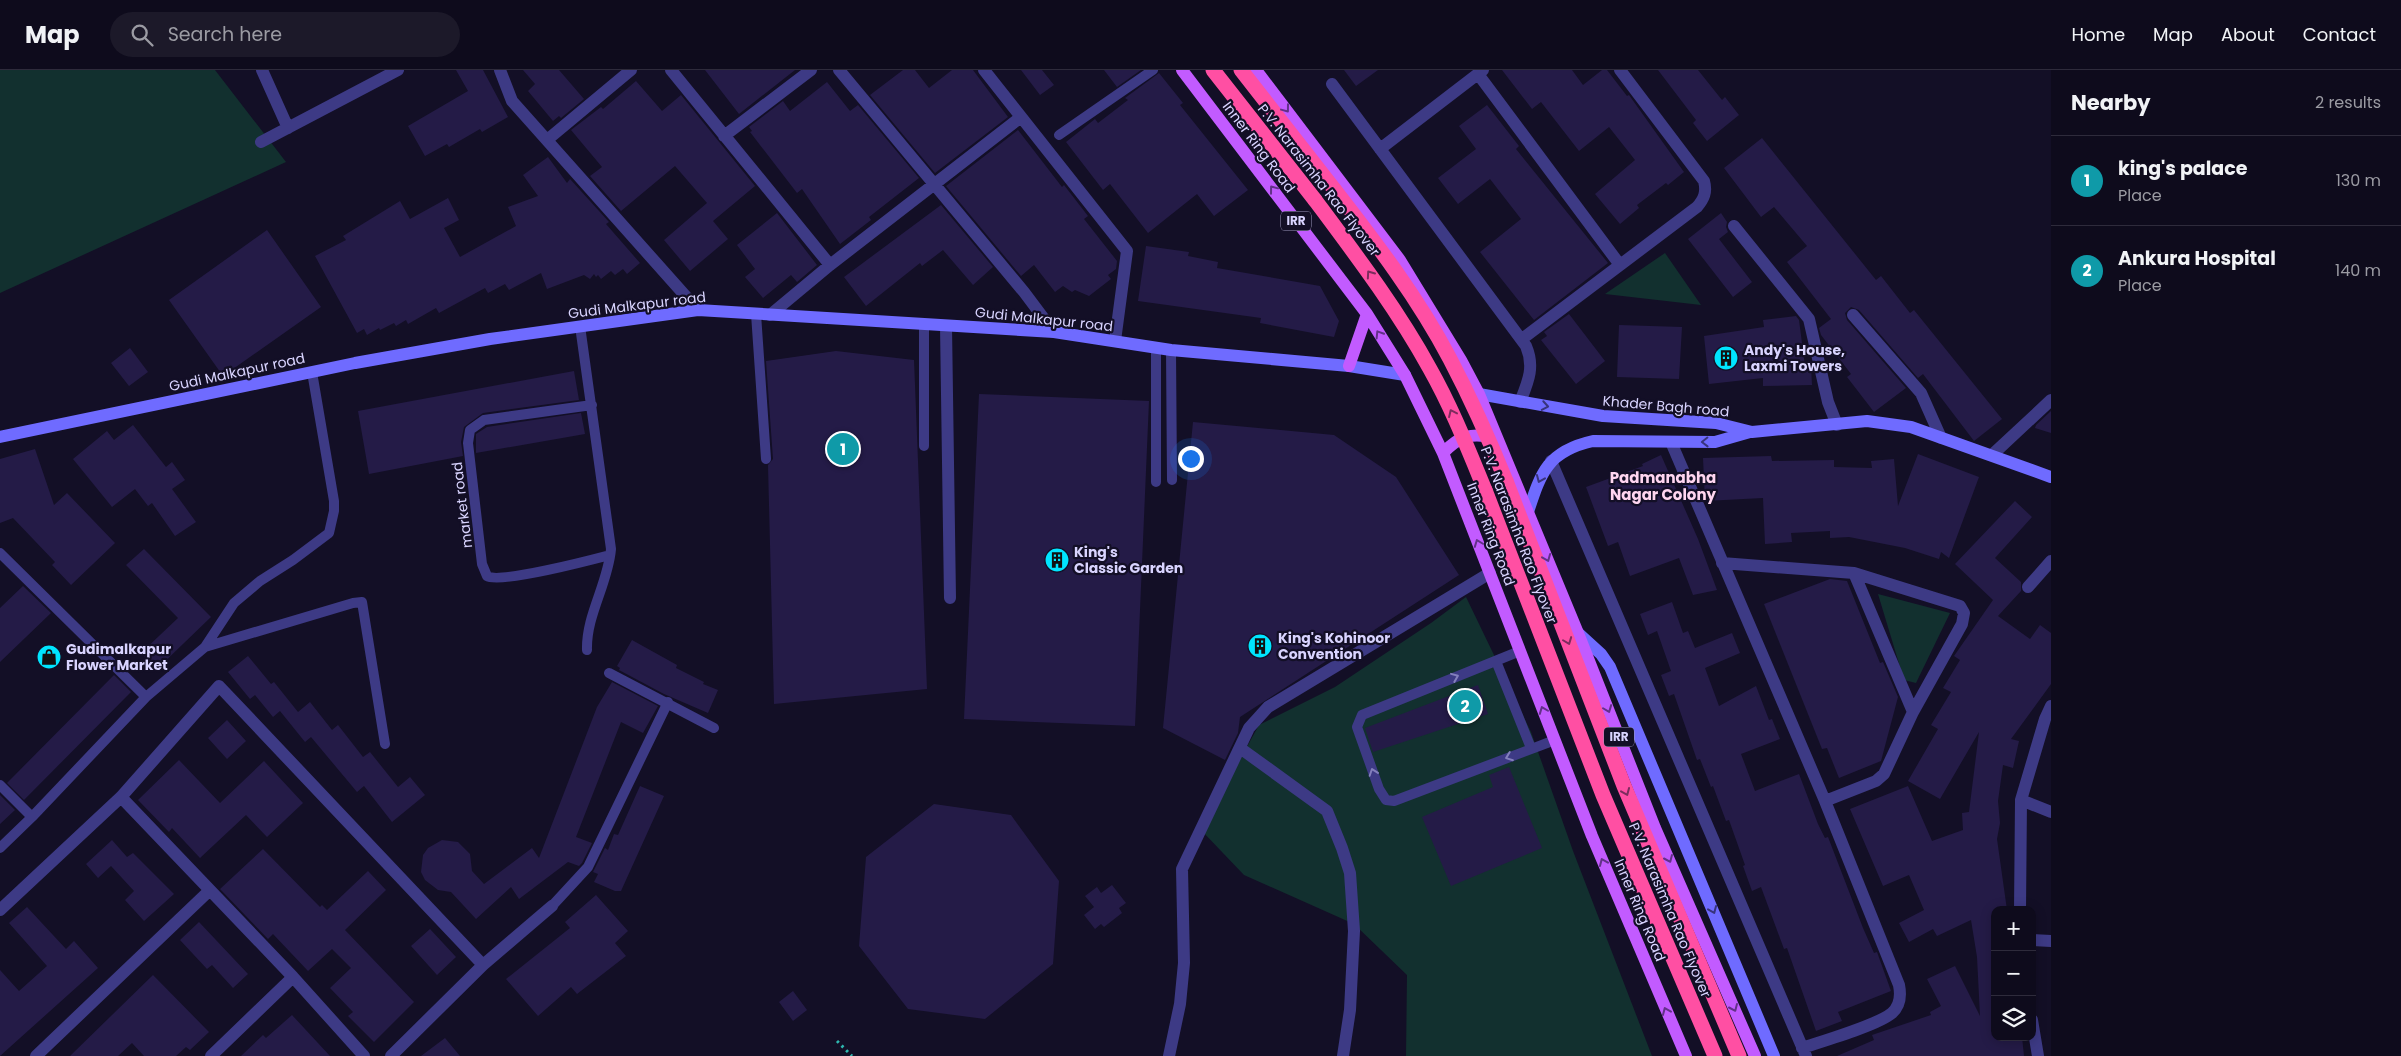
<!DOCTYPE html>
<meta charset="utf-8">
<style>
:root{--surface:#0e0b1c;--page:#1c1929;--text:#f1f3f6;--muted:#9b9ba3;--line:#2e2b3b;--accent:#00e5ff}
body{margin:0;font-family:Poppins,sans-serif;background:var(--page);color:var(--text)}
.controls{position:absolute;right:15px;bottom:15px;display:grid;overflow:hidden;border-radius:10px;box-shadow:0 2px 12px #0003}
.controls button{width:45px;height:45px;display:grid;place-items:center;padding:0;border:0;border-bottom:1px solid var(--line);background:var(--surface);color:var(--text);font:25px sans-serif}
.you{position:absolute;left:1190px;top:388px;width:18px;height:18px;margin:-12px;border:4px solid #fff;border-radius:50%;background:#1a73e8;box-shadow:0 0 0 8px #1a73e833}
.badge{display:grid;place-items:center;width:32px;height:32px;border-radius:50%;background:var(--accent);color:#fff;font-size:16px;font-weight:700}
.pin{position:absolute;translate:-50% -50%;border:2px solid #fff;box-shadow:0 1px 5px #0006}
.list{margin:0;padding:0;list-style:none}
h2{display:flex;justify-content:space-between;align-items:center;height:65px;margin:0;padding:0 20px;font-size:21px}
h2 small{font-size:16px;font-weight:400;color:var(--muted)}
.list li{display:grid;grid-template-columns:32px 1fr auto;gap:15px;align-items:center;box-sizing:border-box;height:90px;padding:0 20px;border-top:1px solid var(--line)}
.list b{display:block;font-size:19px;white-space:nowrap}
.list p{margin:0;font-size:16px;white-space:nowrap;color:var(--muted)}
.list em{font-size:16px;font-style:normal;color:var(--muted)}
.icon{flex:none;width:28px;height:28px;fill:none;stroke:currentColor;stroke-width:2;stroke-linecap:round;stroke-linejoin:round}
.map{position:relative;flex:none;width:2051px;height:986px;overflow:hidden}
header{display:flex;align-items:center;gap:30px;box-sizing:border-box;height:70px;padding:0 25px;background:var(--surface);border-bottom:1px solid var(--line)}
header strong{font-size:24px}
nav{display:flex;gap:28px;margin-inline-start:auto;font-size:18px}
.search{width:350px;height:45px;background:var(--page);display:flex;align-items:center;gap:12px;box-sizing:border-box;padding:0 18px;border-radius:28px;color:var(--muted);font-size:19px}
main{display:flex}
aside{flex:1;background:var(--surface)}
.map>svg:first-child{display:block}
.green{fill:#12302f}
.building{fill:#241b47}
.lines{fill:none;stroke-linecap:round;stroke-linejoin:round}
.path{stroke:#2fb8b0;stroke-width:3;stroke-dasharray:2.5 4;stroke-linecap:butt}
.lane{stroke:#3d3a85;stroke-width:10}
.street{stroke:#3d3a85;stroke-width:12}
.secondary{stroke:#6f6bff;stroke-width:12}
.primary{stroke:#c25bff;stroke-width:12}
.highway{stroke:#ff4fa3;stroke-width:15}
.highway-bridge{stroke:#ff4fa3;stroke-width:15}
.oneway{stroke:#623188}
.oneway2{stroke:#7d2c5e}
.oneway3{stroke:#38347d}
.oneway4{stroke:#837fbc}
.labels{text-anchor:middle;stroke-width:4.5;stroke-linejoin:round;paint-order:stroke}
.shield{fill:#130f26;stroke:#9e99be;stroke-width:1}
.shield-label{font-size:12px;font-weight:bold;fill:#d9d4ff}
.street-label{font-size:14px;fill:#d9d4ff;stroke:#130f26}
.poi-label{font-size:14px;font-weight:bold;fill:#d9d4ff;stroke:#130f26;text-anchor:start}
.neighbourhood-label{font-size:15px;font-weight:bold;fill:#ffd6f0;stroke:#130f26}
</style>
<header>
<strong>Map</strong>
<div class="search"><svg class="icon" aria-label="search" viewBox="0 0 24 24"><circle cx="10" cy="10" r="6"/><path d="M15 15l6 6"/></svg>Search here</div>
<nav><a>Home</a><a>Map</a><a>About</a><a>Contact</a></nav>
</header>
<main>
<div class="map">
<svg width="2051" height="986" viewBox="0 0 2051 986">
<rect width="100%" height="100%" fill="#130f26"/>
<!-- green -->
<path class="green" d="M0,0H215L286,92L0,223Z
M1665,183L1701,235L1605,224Z
M1878,524L1950,543L1916,613L1904,610Z
M1466,527L1531,662L1573,781L1652,986H1406L1407,905L1354,854L1244,805L1201,760L1259,655L1335,617L1431,553Z"/>
<!-- building -->
<path class="building" d="M456,0H483L508,47L482,62L480,59L449,77L447,74L425,86L408,56L468,21Z
M523,0H559L584,29L561,48L559,46L553,51L528,21L535,14Z
M705,0H795L739,44Z
M903,0H915L929,18L952,0H973L1008,47L935,103L870,25Z
M1021,0H1042L1054,15L1040,25Z
M1104,0H1141L1117,17Z
M1344,0H1378L1356,16Z
M1502,0H1572L1583,15L1602,0H1607L1627,26L1629,25L1684,102L1668,115L1666,113L1637,135L1639,138L1620,154L1595,124L1635,90L1609,57L1579,81L1541,32L1532,39Z
M1658,0H1698L1722,30L1725,27L1739,45L1707,71L1693,53L1696,50Z
M1159,3L1183,33L1180,35L1248,120L1214,146L1197,124L1148,163L1110,114L1103,120L1066,72L1095,49L1098,53L1128,30L1125,28Z
M636,11L662,41L681,25L755,116L713,151L728,169L690,201L664,170L707,133L675,96L621,141L590,106L602,97L571,60L601,37L603,39Z
M827,12L850,41L858,35L919,108L869,147L871,150L840,174L802,119L797,123L750,62L752,61L749,57L783,31L790,41Z
M1487,35L1519,76L1516,79L1608,193L1534,250L1480,182L1521,149L1490,109L1458,134L1438,108L1476,79L1459,56Z
M1018,60L1062,117L1064,115L1088,146L1084,149L1117,191L1116,199L1108,205L1111,209L1089,226L1075,220L1072,222L1063,216L1055,222L1034,195L1021,206L946,116Z
M1762,68L1876,210L1881,206L1910,243L1914,240L2002,349L1974,371L1923,304L1918,308L1859,240L1851,237L1845,243L1847,250L1906,318L1874,342L1847,307L1851,304L1821,265L1819,258L1831,249L1787,192L1807,176L1774,137L1761,147L1724,98Z
M548,87L567,113L570,109L609,152L606,154L640,193L627,204L623,199L615,205L611,201L601,209L598,205L596,207L594,204L590,209L584,205L547,219L541,203L509,220L505,214L488,223L485,218L439,243L436,238L408,254L406,250L396,256L394,253L380,260L379,258L367,265L364,259L357,263L315,186L346,170L343,166L400,131L410,149L448,128L459,150L444,158L460,187L516,156L508,137L538,126L523,105Z
M941,135L993,197L973,215L943,180L922,196L920,193L866,236L844,207Z
M777,143L817,195L797,212L791,205L763,228L745,207L755,199L737,175Z
M1721,143L1727,152L1726,157L1728,162L1719,169L1752,212L1733,227L1688,169Z
M267,160L321,237L223,306L169,230Z
M1146,176L1189,182L1188,186L1218,192L1217,198L1320,216L1339,251L1334,267L1260,253L1261,248L1138,231Z
M1569,244L1605,291L1576,314L1541,270L1547,266L1544,262Z
M1796,246L1799,250L1805,296H1811L1812,315L1763,316V308L1709,314L1704,266L1764,257L1763,250Z
M1619,255L1682,257L1679,309L1617,307Z
M130,278L148,302L129,316L111,293Z
M836,281L914,290L927,619L774,634L768,395L773,389L766,291Z
M574,301L579,330L483,343L464,357L461,372L463,386L369,404L358,341Z
M979,324L1149,331L1135,656L964,649Z
M2051,341V363L2035,358L2036,355Z
M581,343L585,364L476,383V364L487,357Z
M1193,352L1334,365L1396,407L1459,505L1240,647L1238,663L1225,690L1163,658Z
M133,355L166,397L172,392L185,410L172,419L196,452L175,466L152,433L148,436L135,419L112,437L73,389L107,361L114,370Z
M35,379L54,435L67,423L115,473L71,515L52,495L55,492L13,448L0,453V389Z
M1918,384L1979,407L1949,488L1941,482L1939,489L1905,478L1849,467L1830,468V461L1791,463L1792,472L1765,474L1763,428L1705,431L1703,388L1771,386L1772,391L1834,390V397L1872,398L1871,391L1894,389L1898,436Z
M1661,385L1698,469L1717,520L1693,525L1679,488L1630,506L1618,472L1608,476L1586,417L1643,396L1642,394Z
M2015,431L2032,447L1995,488L2021,512V521L1998,546L2030,569L2040,555L2051,563V614L2011,669L2019,671L2013,698L2003,695L1998,731L2000,753L1997,769L2007,840H1995V967H2022L2024,986H1837L1874,970L1872,965L1931,945L1930,942L1941,936L1927,909L1955,896L1980,946L1977,887L1971,850L1937,866L1933,859L1909,872L1899,853L1924,840L1909,805L1883,816L1850,739L1908,716L1932,771L1963,760L1962,743L1969,742L1979,662L1940,729L1908,711L1938,659L1931,655L1951,622L1943,618L1960,590L1954,586L1993,530L1955,494Z
M144,479L211,547L156,600L141,583L178,548L126,495Z
M1830,509L1847,511L1880,593L1883,592L1898,627L1881,691L1839,708L1827,678L1822,679L1764,534Z
M23,516L51,543L0,592V538Z
M1672,532L1683,563L1688,561L1695,578L1732,563L1740,583L1705,598L1719,636L1756,616L1769,650L1772,649L1780,669L1741,684L1755,721L1799,704L1818,754L1825,768L1828,767L1863,858L1874,883L1877,882L1891,921L1838,942L1842,951L1816,961L1787,878L1784,879L1761,817L1752,821L1743,796L1745,795L1729,750L1726,751L1713,716L1711,717L1700,689L1697,690L1674,624L1669,626L1661,605L1671,601L1657,561L1648,565L1640,544Z
M632,570L677,595L676,598L704,612L703,614L718,620L708,643L664,624L619,600L620,598L617,596Z
M248,586L271,614L274,612L298,642L310,632L332,660L338,655L363,687L370,682L398,717L410,707L425,725L392,752L364,716L357,722L311,667L305,672L280,641L273,647L255,625L250,629L228,602Z
M114,605L131,622L24,730L7,713Z
M612,612L658,636L643,663L621,652L576,767L592,773L582,793L579,796L568,792L519,829L511,817L476,849L451,822L438,820L425,810L421,802L423,785L428,778L442,770L458,772L470,784L472,801L484,814L532,778L539,788L597,637Z
M1478,615L1488,644L1373,682L1365,658Z
M227,650L246,671L227,689L208,668Z
M179,690L220,733L264,691L303,733L267,767L246,745L200,788L172,758L169,762L138,730Z
M1509,697L1542,778L1451,816L1422,747L1493,717L1489,705Z
M640,716L664,726L621,821H615L594,812L598,804L593,802L605,778L608,780L614,764L618,765Z
M0,725L15,740L0,754Z
M934,734L1011,745L1059,811L1053,894L985,949L908,939L859,876L866,787Z
M112,770L127,787L133,783L174,824L144,851L125,830L134,821L111,796L98,808L86,794Z
M263,779L320,837L322,835L327,840L368,801L386,820L345,860L414,932L374,972L348,946L353,942L330,918L351,898L332,879L308,901L273,864L268,869L220,819Z
M1112,815L1126,833L1119,838L1122,843L1104,857L1101,854L1095,859L1084,845L1094,837L1085,826L1097,817L1101,823Z
M596,825L628,861L615,873L626,886L577,924L571,917L538,946L506,909L570,858L565,852Z
M27,837L66,879L74,871L98,898L0,986V900L19,921L47,896L9,853Z
M199,852L248,904L233,918L212,895L207,899L180,870Z
M430,859L456,887L437,905L411,876Z
M153,905L209,962L190,980L186,977L176,986H144L132,973L118,986H70Z
M793,921L807,940L793,951L779,932Z
M292,945L330,986H241L263,965L266,968Z
M445,968L460,986H421Z"/>
<g class="lines">
<!-- path -->
<path class="path" d="M837,971L852,986"/>
<!-- lane -->
<path class="lane" d="M1059,65L1153,0
M756,244L766,389
M924,254V376
M580,256L611,479C608,514 586,545 587,580
M1171,280L1172,410
M592,335L484,350L470,360L468,373L482,494L487,506C499,514 591,490 610,485
M1156,412V278
M0,483L146,627
M205,577L353,533L362,532L385,674
M1520,581L1362,645L1357,657L1379,719L1386,730L1394,731L1555,670
M1496,591L1531,678
M609,603L714,658
M0,715L32,747
M0,778L32,747L146,627L205,577L234,533L260,511L293,490L329,463L334,441V431L312,302
M552,836L588,797L668,632"/>
<!-- street -->
<path class="street" d="M262,0L288,58
M500,0L512,31L698,240
M671,0L830,195
M839,0L1024,222L1054,262
M984,0L1127,181L1115,271
M1478,4L1620,195
M1332,14L1526,276C1535,297 1528,312 1520,332
M724,66L811,0
M547,70L631,0
M261,72L398,0
M1380,79L1483,0
M1734,156L1809,249L1828,332L1837,355
M770,245L830,195L1021,47
M1853,245L1921,323L1941,368
M946,256L950,528
M1522,269L1697,137C1704,129 1707,122 1704,111L1620,0
M1671,372L1825,731L1899,915C1901,925 1901,935 1892,943C1878,955 1823,971 1802,978
M1992,385L2051,330
M1551,391L1806,986
M1722,493L1854,503L1960,536L1964,543L1962,554L1913,642
M2028,517L2051,491
M1240,678L1327,741L1342,778L1350,803L1354,861L1350,940L1343,986
M121,727L293,907L364,986
M2021,730L2051,742
M1825,731L1876,711L1884,704L1913,642L1854,503
M0,840L121,727L219,616L483,895
M2020,840L2021,730L2045,649L2051,636
M2032,870L2051,871
M2032,950L2038,986
M36,986L209,821
M211,986L293,907
M391,986L483,895L552,836
M1169,986L1180,934L1184,893L1182,799L1249,658L1268,637L1490,503"/>
<!-- secondary -->
<path class="secondary" d="M1479,324L1603,346L1716,353L1752,362L1867,351L1911,357L2051,407
M0,367L355,293L490,269L698,240L1054,262L1171,280L1349,296L1405,305
M1528,442C1541,402 1548,381 1593,371L1715,372L1750,362
M1578,563L1601,584L1610,597L1774,986"/>
<!-- primary -->
<path class="primary" d="M1182,0L1367,244L1405,305L1443,383L1592,766L1686,986
M1256,0L1400,190L1461,290L1479,324L1578,563L1655,758L1755,986
M1349,296L1367,244
M1443,383C1459,366 1472,362 1494,368"/>
<!-- highway -->
<path class="highway" d="M1213,0L1315,130
M1241,0L1334,119
M1506,411L1624,716L1739,986
M1485,420L1603,725L1715,986"/>
<!-- highway-bridge -->
<path class="highway-bridge" d="M1334,119C1376,173 1418,228 1450,289C1471,329 1489,369 1506,411
M1315,130C1356,185 1397,239 1430,299C1452,338 1468,379 1485,420"/>
</g>
<!-- one-way arrows -->
<defs><path id="oneway-chevron" d="M-2-3.5L2.5 0L-2 3.5" fill="none" stroke-width="1.6" stroke-linecap="round" stroke-linejoin="round" transform="scale(1.25)"/></defs>
<g class="oneway">
<use href="#oneway-chevron" transform="translate(1286 39) rotate(53)"/>
<use href="#oneway-chevron" transform="translate(1273 119) rotate(-127)"/>
<use href="#oneway-chevron" transform="translate(1379 264) rotate(-122)"/>
<use href="#oneway-chevron" transform="translate(1478 473) rotate(-111)"/>
<use href="#oneway-chevron" transform="translate(1547 488) rotate(68)"/>
<use href="#oneway-chevron" transform="translate(1608 639) rotate(69)"/>
<use href="#oneway-chevron" transform="translate(1543 640) rotate(-111)"/>
<use href="#oneway-chevron" transform="translate(1669 789) rotate(66)"/>
<use href="#oneway-chevron" transform="translate(1603 792) rotate(-113)"/>
<use href="#oneway-chevron" transform="translate(1734 938) rotate(66)"/>
<use href="#oneway-chevron" transform="translate(1666 941) rotate(-113)"/>
</g>
<g class="oneway2">
<use href="#oneway-chevron" transform="translate(1370 204) rotate(-125)"/>
<use href="#oneway-chevron" transform="translate(1452 343) rotate(-115)"/>
<use href="#oneway-chevron" transform="translate(1568 571) rotate(69)"/>
<use href="#oneway-chevron" transform="translate(1626 722) rotate(67)"/>
</g>
<g class="oneway3">
<use href="#oneway-chevron" transform="translate(1545 336) rotate(10)"/>
<use href="#oneway-chevron" transform="translate(1705 372) rotate(179)"/>
<use href="#oneway-chevron" transform="translate(1540 409) rotate(113)"/>
<use href="#oneway-chevron" transform="translate(1713 840) rotate(67)"/>
</g>
<g class="oneway4">
<use href="#oneway-chevron" transform="translate(1455 607) rotate(-22)"/>
<use href="#oneway-chevron" transform="translate(1509 687) rotate(159)"/>
<use href="#oneway-chevron" transform="translate(1373 702) rotate(-109)"/>
</g>
<!-- icons -->
<defs>
<symbol id="building-disc" viewBox="-11 -11 22 22"><circle r="9.5" fill="#00e5ff" stroke="#130f26"/><path d="M-4-6H4V6H1V3H-1V6H-4ZM-2.5-4.3h1.7v1.8h-1.7ZM.8-4.3h1.7v1.8H.8ZM-2.5-1h1.7V.8h-1.7ZM.8-1h1.7V.8H.8Z" fill="#111"/></symbol>
<symbol id="shop-disc" viewBox="-11 -11 22 22"><circle r="9.5" fill="#00e5ff" stroke="#130f26"/><path d="M-5-2.5h2.3a2.7 3.5 0 0 1 5.4 0H5L5.5 6h-11ZM-1.5-2.5h3a1.5 2.3 0 0 0-3 0Z" fill="#111"/></symbol>
</defs>
<g fill-rule="evenodd">
<use href="#building-disc" x="1712" y="274" width="28" height="28"/>
<use href="#building-disc" x="1043" y="476" width="28" height="28"/>
<use href="#building-disc" x="1246" y="562" width="28" height="28"/>
<use href="#shop-disc" x="35" y="573" width="28" height="28"/>
</g>
<g class="labels">
<!-- shield labels -->
<g class="shield">
<rect x="1281" y="141.5" width="30" height="19" rx="4"/>
<rect x="1604" y="657.5" width="30" height="19" rx="4"/>
</g>
<g class="shield-label">
<text x="1296" y="155">IRR</text>
<text x="1619" y="671">IRR</text>
</g>
<!-- street labels -->
<g class="street-label">
<text transform="translate(1259 77) rotate(53)" y="5">Inner Ring Road</text>
<text transform="translate(1319 110) rotate(52)" y="5">P.V. Narasimha Rao Flyover</text>
<text transform="translate(637 235) rotate(-7)" y="5">Gudi Malkapur road</text>
<text transform="translate(1044 249) rotate(6)" y="5">Gudi Malkapur road</text>
<text transform="translate(237 302) rotate(-12)" y="5">Gudi Malkapur road</text>
<text transform="translate(1666 336) rotate(5)" y="5">Khader Bagh road</text>
<text transform="translate(462 435) rotate(-97)" y="5">market road</text>
<text transform="translate(1491 464) rotate(69)" y="5">Inner Ring Road</text>
<text transform="translate(1519 465) rotate(69)" y="5">P.V. Narasimha Rao Flyover</text>
<text transform="translate(1640 840) rotate(67)" y="5">Inner Ring Road</text>
<text transform="translate(1670 840) rotate(67)" y="5">P.V. Narasimha Rao Flyover</text>
</g>
<!-- poi labels -->
<g class="poi-label">
<text x="1744" y="285">Andy's House,<tspan x="1744" dy="16">Laxmi Towers</tspan></text>
<text x="1074" y="487">King's<tspan x="1074" dy="16">Classic Garden</tspan></text>
<text x="1278" y="573">King's Kohinoor<tspan x="1278" dy="16">Convention</tspan></text>
<text x="66" y="584">Gudimalkapur<tspan x="66" dy="16">Flower Market</tspan></text>
</g>
<!-- neighbourhood labels -->
<g class="neighbourhood-label">
<text x="1663" y="413">Padmanabha<tspan x="1663" dy="17">Nagar Colony</tspan></text>
</g>
</g>
</svg>
<div class="controls">
<button>+</button>
<button>−</button>
<button><svg class="icon" aria-label="layers" viewBox="0 0 24 24"><path d="M12 4l9 5-9 5-9-5zM3 14l9 5 9-5"/></svg></button>
</div>
<div class="you"></div>
<div class="pin badge" style="left:843px;top:379px;background:#0f9aa8">1</div>
<div class="pin badge" style="left:1465px;top:636px;background:#0f9aa8">2</div>
</div>
<aside>
<h2>Nearby<small>2 results</small></h2>
<ul class="list">
<li><span class="badge" style="background:#0f9aa8">1</span><div><b>king's palace</b><p>Place</p></div><em>130 m</em></li>
<li><span class="badge" style="background:#0f9aa8">2</span><div><b>Ankura Hospital</b><p>Place</p></div><em>140 m</em></li>
</ul>
</aside>
</main>
